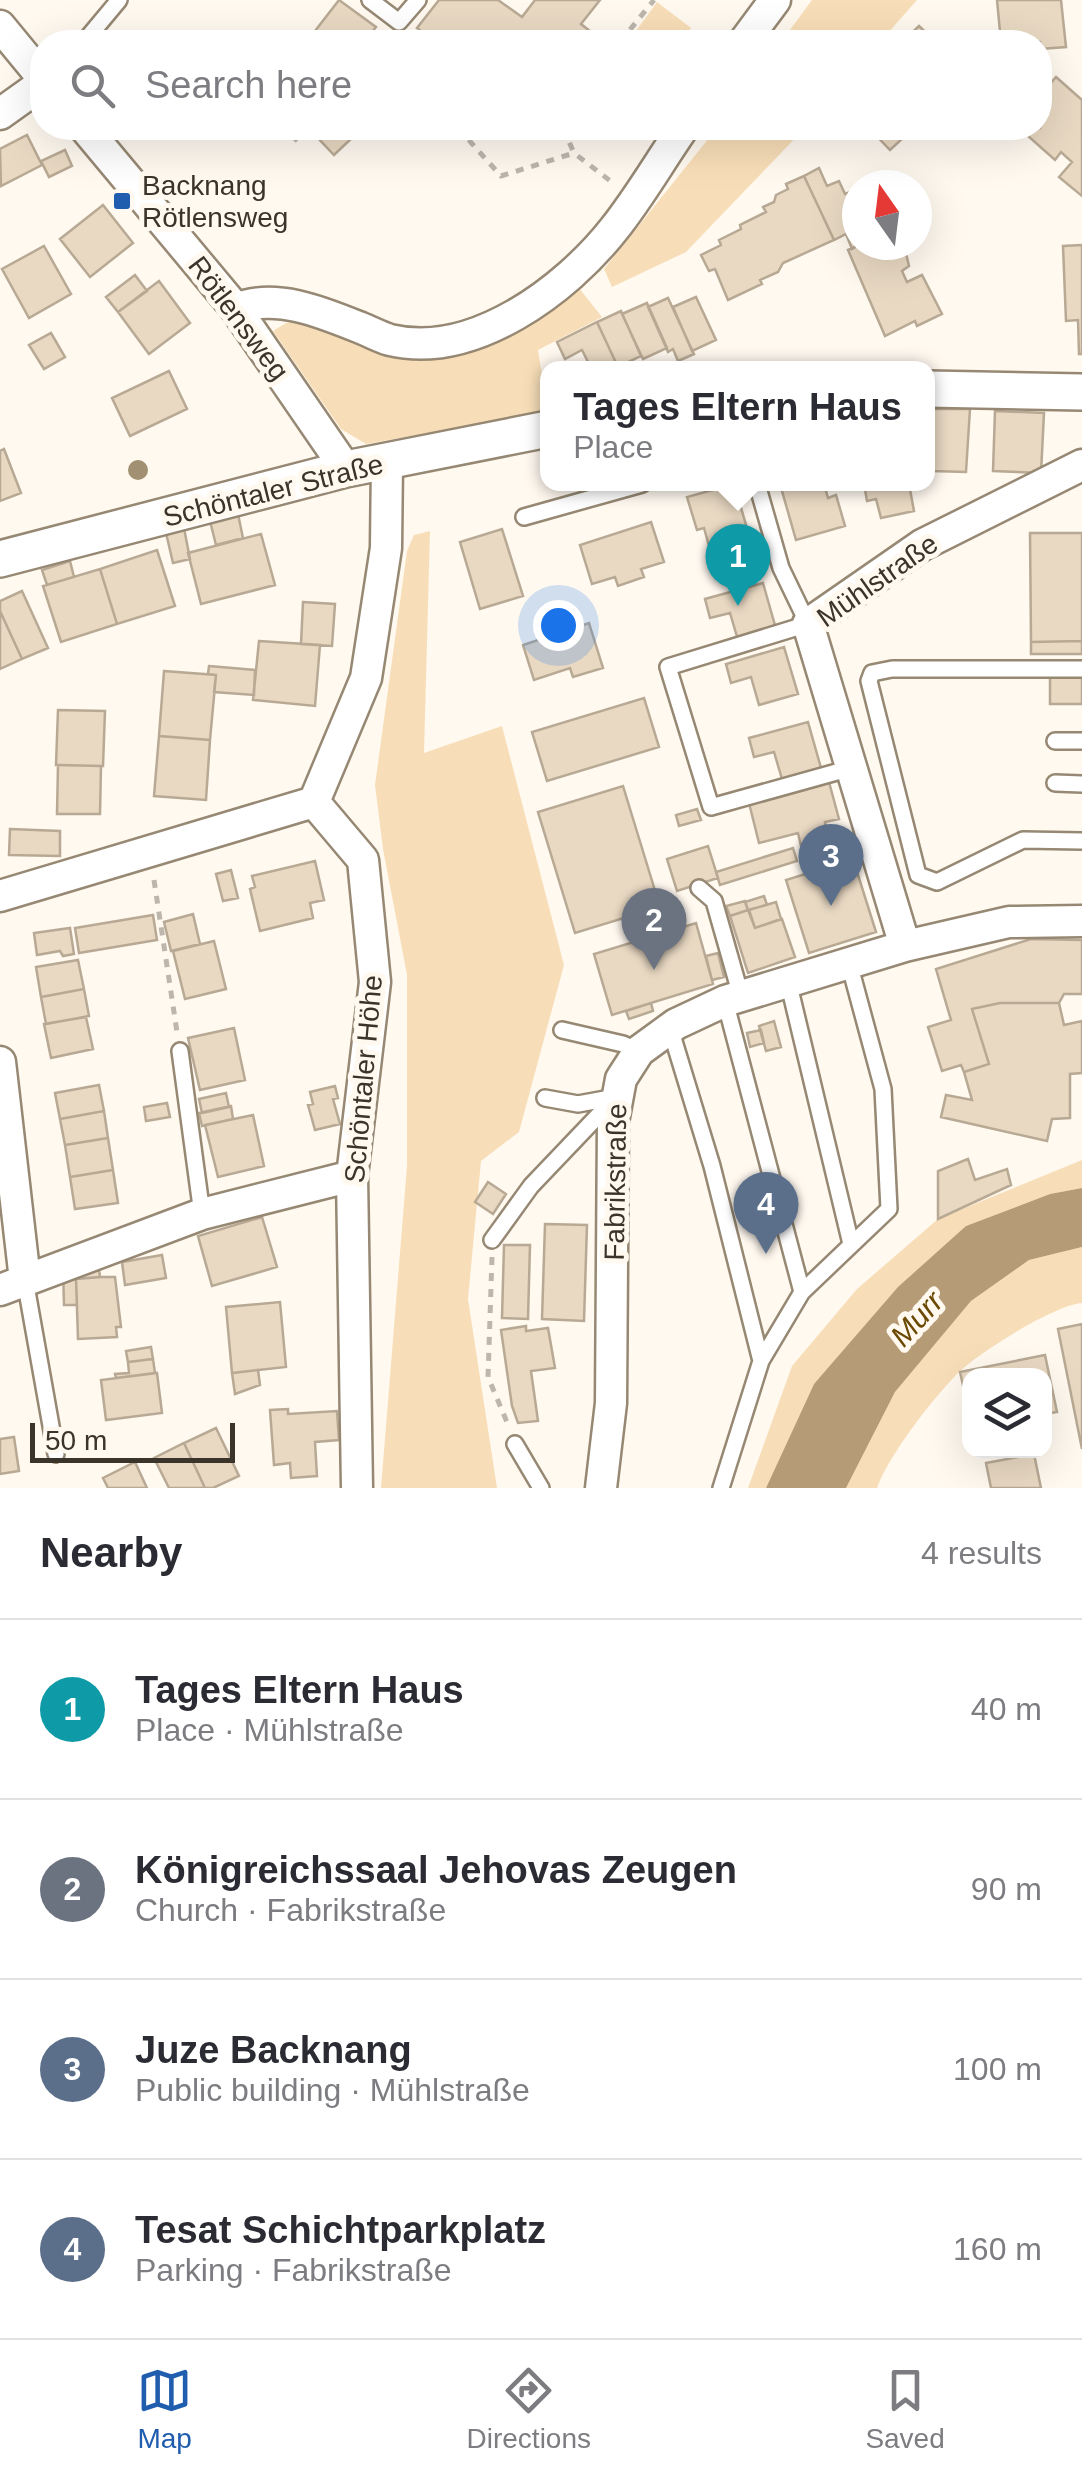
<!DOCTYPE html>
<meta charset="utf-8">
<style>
:root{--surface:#fff;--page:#f2f2f3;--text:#2b2b33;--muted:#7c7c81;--line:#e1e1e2;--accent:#205dae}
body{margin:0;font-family:Helvetica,sans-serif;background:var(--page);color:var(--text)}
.controls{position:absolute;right:30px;bottom:30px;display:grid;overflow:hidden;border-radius:20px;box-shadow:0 10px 40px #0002}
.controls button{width:90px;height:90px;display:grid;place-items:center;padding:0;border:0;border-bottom:2px solid var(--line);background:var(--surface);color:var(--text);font:50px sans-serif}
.compass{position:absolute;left:842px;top:170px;width:90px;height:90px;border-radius:50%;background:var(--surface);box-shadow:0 10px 40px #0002;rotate:346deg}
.scale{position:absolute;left:30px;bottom:25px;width:205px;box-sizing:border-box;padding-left:10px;border:5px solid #3a342b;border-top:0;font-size:28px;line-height:35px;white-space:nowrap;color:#3a342b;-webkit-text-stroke:8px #fff9f0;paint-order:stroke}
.you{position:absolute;left:558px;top:625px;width:35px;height:35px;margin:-25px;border:8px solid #fff;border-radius:50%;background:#1a73e8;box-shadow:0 0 0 15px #1a73e833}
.badge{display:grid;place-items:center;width:65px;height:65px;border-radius:50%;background:var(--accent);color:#fff;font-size:32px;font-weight:700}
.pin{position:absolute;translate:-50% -82px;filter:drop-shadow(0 2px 5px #0008)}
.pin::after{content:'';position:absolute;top:52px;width:35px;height:30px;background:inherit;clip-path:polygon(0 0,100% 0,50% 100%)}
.popup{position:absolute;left:540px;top:361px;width:395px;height:130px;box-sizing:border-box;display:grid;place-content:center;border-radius:20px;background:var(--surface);filter:drop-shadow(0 2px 8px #0005);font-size:32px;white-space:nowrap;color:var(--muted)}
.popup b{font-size:38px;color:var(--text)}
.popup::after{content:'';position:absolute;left:50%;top:100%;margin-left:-20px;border:20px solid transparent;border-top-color:var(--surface)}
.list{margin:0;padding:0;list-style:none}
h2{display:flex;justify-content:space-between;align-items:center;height:130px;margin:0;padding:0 40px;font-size:42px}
h2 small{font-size:32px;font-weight:400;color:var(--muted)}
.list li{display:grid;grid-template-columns:65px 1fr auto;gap:30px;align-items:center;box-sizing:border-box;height:180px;padding:0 40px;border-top:2px solid var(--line)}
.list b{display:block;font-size:38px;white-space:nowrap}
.list p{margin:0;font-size:32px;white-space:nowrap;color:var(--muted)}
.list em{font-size:32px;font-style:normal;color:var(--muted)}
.icon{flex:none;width:55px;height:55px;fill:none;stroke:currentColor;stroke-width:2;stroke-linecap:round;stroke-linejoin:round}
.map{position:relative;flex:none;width:1082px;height:1488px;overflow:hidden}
.search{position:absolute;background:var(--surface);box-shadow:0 10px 40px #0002;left:30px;right:30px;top:30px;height:110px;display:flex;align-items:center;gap:25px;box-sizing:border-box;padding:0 35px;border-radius:40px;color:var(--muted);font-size:38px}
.sheet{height:850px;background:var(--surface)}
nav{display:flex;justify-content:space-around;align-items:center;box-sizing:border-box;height:140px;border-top:2px solid var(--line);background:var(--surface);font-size:28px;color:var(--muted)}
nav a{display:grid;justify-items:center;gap:5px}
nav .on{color:var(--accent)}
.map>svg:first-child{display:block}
.green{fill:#f8deb8}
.water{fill:#b59c77}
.building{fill:#e9d9c3;stroke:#b8a994;stroke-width:2.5}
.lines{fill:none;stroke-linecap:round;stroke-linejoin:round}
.service-casing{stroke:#968873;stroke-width:20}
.minor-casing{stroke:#968873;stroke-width:35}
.tertiary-casing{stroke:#968873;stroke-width:40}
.path{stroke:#bcb6ad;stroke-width:5;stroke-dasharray:8 8;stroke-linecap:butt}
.service{stroke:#fff;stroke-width:15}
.minor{stroke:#fff;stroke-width:30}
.tertiary{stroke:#fff;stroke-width:35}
.tree{fill:#a29072}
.poi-dot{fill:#205dae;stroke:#fff9f0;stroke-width:4}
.labels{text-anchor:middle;stroke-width:10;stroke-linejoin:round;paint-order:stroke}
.poi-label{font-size:28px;fill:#3a342b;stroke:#fff9f0;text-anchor:start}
.street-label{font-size:28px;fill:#3a342b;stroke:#fff9f0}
.water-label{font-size:30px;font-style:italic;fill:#6b4903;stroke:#fff9f0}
</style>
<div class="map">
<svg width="1082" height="1488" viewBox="0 0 1082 1488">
<rect width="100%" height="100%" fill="#fff9f0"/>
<!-- green -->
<path class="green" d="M812,0H917L880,42H781Z
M657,2L691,28L680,42H628Z
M717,128H805L686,252L612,287L604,269Z
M575,283L602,317L538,350L548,412L366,444L341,429L273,331L286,323L305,321L406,351Z
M430,531L424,753L502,726L564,965L519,1132L481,1161L468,1299L497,1488H381L407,1166V975L383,849L375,785L407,551L414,535Z
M1082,1160V1188L1050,1194L966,1226L814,1384L766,1488H748L792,1366L857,1289L938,1219Z
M1082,1247V1303C1054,1305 976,1354 956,1375C931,1401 889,1455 877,1488H846L895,1392L971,1301L1029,1260Z"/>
<!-- water -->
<path class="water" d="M1082,1188V1247L1029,1260L971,1301L895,1392L846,1488H766L814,1384L898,1287L966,1226L1050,1194Z"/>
<!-- building -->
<path class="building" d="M339,0L376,27L364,42H329L315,31Z
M439,0H498L522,17L535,0H600L581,24L600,39L598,42H466L457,36L452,42H436L417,28Z
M997,0H1061L1066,47L1040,49V42H1001Z
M919,26L936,42H902Z
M1056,77L1082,100V196L1059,177L1072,162L1061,152L1055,160L1019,128H1040V95Z
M328,128H343L353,137L334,155L317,137Z
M869,128H893L903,138L890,150Z
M27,135L42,165L1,186L0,149Z
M65,150L72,166L49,177L41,161Z
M819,168L827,186L839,181L845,194L855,190L857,193L859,245L852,249L846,234L834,240L804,176Z
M804,176L834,240L783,263L778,272L760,280L762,284L728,300L715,269L709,271L701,255L721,245L719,240L741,229L740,225L766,212L763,207L774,202L776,195L788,189L786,184Z
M103,205L133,243L90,277L60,239Z
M859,245H904L909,266L902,271L907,282L922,275L942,314L917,326L915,321L885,336L848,250Z
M1082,245V354H1079L1078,320L1066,321L1063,246Z
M44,246L71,294L29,318L2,269Z
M135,275L147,291L118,312L106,297Z
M159,281L190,323L149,354L118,312Z
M696,297L716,340L692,351L673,307Z
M668,298L694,354L678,361L673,349L668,352L648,307Z
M647,303L667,348L643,359L622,314Z
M621,311L641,356L618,367L597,322Z
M597,322L618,367L613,368H591L582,350L565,359L557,342Z
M51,333L65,357L44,369L29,345Z
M169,371L187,409L130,436L112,398Z
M930,409H970L966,472L932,471Z
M995,411L1044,413L1041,473L993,471Z
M4,449L21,493L0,501V451Z
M734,484L754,552L714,564L704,528L697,530L687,497Z
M780,484H824L828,498L836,495L845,526L796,540Z
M864,484H909L914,511L881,518L876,499L867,501Z
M238,514L243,538L216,545L210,521Z
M651,522L664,562L641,569L644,577L618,586L615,577L592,584L580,545Z
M184,528L190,559L173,563L166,533Z
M502,529L523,596L480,609L460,542Z
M1030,533H1082V641L1031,642Z
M261,534L275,585L201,604L188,553Z
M157,550L175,606L117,624L100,569Z
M70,561L74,577L47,585L42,570Z
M100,569L117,624L61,642L43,586Z
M763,583L776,629L738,640L730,613L710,618L705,599Z
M22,591L48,648L22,659L0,611V601Z
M303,602L335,604L332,646L301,644Z
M0,611L22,659L0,669Z
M589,623L603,668L573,677L570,668L534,680L523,645Z
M259,641L320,645L315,706L253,700Z
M1082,641V654H1031V642Z
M784,647L798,694L759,705L751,677L731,683L726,664Z
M209,666L255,670L254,695L214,692L216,675L208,674Z
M164,671L216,675L210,740L159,736Z
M1050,675H1082V704H1050Z
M644,698L659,747L547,781L532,732Z
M58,710L105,711L103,766L56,765Z
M808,722L821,768L782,779L774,752L754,757L749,738Z
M159,736L210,740L206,800L154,796Z
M58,765L101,766L100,814H57Z
M829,782L839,819L825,822L829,838L801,846L798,833L759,843L749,803Z
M623,786L660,907L575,933L538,812Z
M697,809L701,820L679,826L676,815Z
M10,829L60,831V856L9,855Z
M708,846L718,878L677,891L667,859Z
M793,848L797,861L720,885L716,872Z
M853,859L876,932L809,953L786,880Z
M315,861L324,900L310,903L313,918L260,931L250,889L255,887L252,876Z
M231,870L238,898L223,901L216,874Z
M764,896L767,905L748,910L745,902Z
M745,901L748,910L730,916L726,906Z
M776,902L781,919L755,928L749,910Z
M748,910L755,928L782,919L795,957L748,973L730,916Z
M193,914L200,944L171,951L164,922Z
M153,915L157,940L79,953L75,928Z
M696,923L713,984L612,1015L594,954Z
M70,928L74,954L63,956L60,951L37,955L34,933Z
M1031,939L1082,940V994H1064L1059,1003H1000L972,1009L989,1064L964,1072L961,1065L942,1071L928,1027L951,1020L936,969Z
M214,941L226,989L185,999L173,951Z
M718,953L724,977L712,980L706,956Z
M78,960L84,989L41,997L36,967Z
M84,989L89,1016L46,1024L41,997Z
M651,1003L653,1011L629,1019L626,1011Z
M1000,1003H1059L1064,1025L1082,1021V1073L1070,1074V1118L1052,1119L1047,1141L941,1117L946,1095L972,1100L964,1072L989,1064L972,1009Z
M86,1017L93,1049L51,1058L44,1024Z
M774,1021L781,1047L766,1051L759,1026Z
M234,1028L245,1080L200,1090L188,1038Z
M761,1030L764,1043L750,1047L747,1033Z
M99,1085L104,1111L60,1119L55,1093Z
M335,1086L338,1098L333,1099L340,1124L315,1130L308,1105L313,1104L310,1092Z
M226,1093L229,1107L202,1113L199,1099Z
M167,1103L170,1117L146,1121L144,1107Z
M231,1106L233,1119L202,1126L199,1113Z
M104,1111L108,1138L65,1145L60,1119Z
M253,1115L264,1166L218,1177L205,1125Z
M108,1138L113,1170L70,1177L65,1145Z
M968,1159L975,1180L1007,1169L1011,1185L938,1219V1171Z
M113,1170L118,1203L75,1209L70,1177Z
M488,1182L506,1194L493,1214L475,1202Z
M262,1217L277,1267L212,1286L198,1236Z
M545,1224L587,1225L584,1321L542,1319Z
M504,1245H530L528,1319L502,1318Z
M162,1255L166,1278L125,1285L122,1262Z
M99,1269L100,1277L76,1279L77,1305H64L63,1270Z
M100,1277H115L121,1327H116L117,1337L78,1339L76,1279Z
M280,1302L286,1367L232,1373L226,1307Z
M1082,1324V1449L1058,1329Z
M526,1326V1331L548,1328L555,1368L531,1371L538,1421L518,1423L512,1406L501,1330Z
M151,1347L153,1359L128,1362L126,1351Z
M1045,1355L1057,1412L1044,1414V1376H970V1417L960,1372Z
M153,1359L155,1373L116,1378L115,1374L129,1373L128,1362Z
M258,1370L260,1385L235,1394L232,1373Z
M157,1373L162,1413L106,1420L101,1380Z
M288,1409V1414L337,1411L339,1440L315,1442L317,1476L291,1478L290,1463L274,1465L270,1410Z
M216,1428L239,1476L213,1488H205L184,1443Z
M14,1437L19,1471L0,1474V1439Z
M184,1443L205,1488H169L154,1458Z
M1034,1454L1041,1488H991L986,1463Z
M135,1462L147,1488H108L103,1478Z"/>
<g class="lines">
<defs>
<path id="service" d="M370,0L399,22L418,0
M84,42L119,0
M757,484L781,568L808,624L668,667L711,807L851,768
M524,517L642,484
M1082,669H892L872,673L869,681L918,875L937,882L1023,840L1082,841
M1055,741H1082
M1055,783L1082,784
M699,888L714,901L741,996
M788,981L851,1244
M725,1001L802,1292
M670,1028L712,1166L761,1361
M562,1030L623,1044L639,1051
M180,1051L202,1214
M545,1098L578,1104L616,1097
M492,1240L531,1186L613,1100
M25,1280L56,1454
M515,1444L541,1488
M721,1488L761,1361L802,1292L889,1209L883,1089L849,963"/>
<path id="minor" d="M0,26L42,77
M744,42L775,0
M0,114L42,84
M85,128L236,309L346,469
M236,309C275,292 324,313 361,328C371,332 380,337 390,340C473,360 566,290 614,229C639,198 660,161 683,128
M314,802L363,860L375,982L352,1176L357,1488
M314,802L366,678L386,548L387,461
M0,896L314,802
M905,946L808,624L922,545L1082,465
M0,1062L25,1280
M0,1290L202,1214L352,1176
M601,1488L611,1403L613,1122L621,1079L639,1051L676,1024L725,1001L905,946L1009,922L1082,921"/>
<path id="tertiary" d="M928,389L1082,392
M0,559L346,469L548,429"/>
</defs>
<!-- service casing -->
<use href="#service" class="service-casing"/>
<!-- minor casing -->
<use href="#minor" class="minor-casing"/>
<!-- tertiary casing -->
<use href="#tertiary" class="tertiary-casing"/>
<!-- path -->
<path class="path" d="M414,33L427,42
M620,42L654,0
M458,128L501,176L574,153
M563,128L574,153L613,183
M294,141L306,128
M154,880L177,1032
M492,1257L488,1377L509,1427"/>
<!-- service -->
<use href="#service" class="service"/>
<!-- minor -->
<use href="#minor" class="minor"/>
<!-- tertiary -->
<use href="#tertiary" class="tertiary"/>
</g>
<!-- trees -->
<circle class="tree" cx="138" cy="470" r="10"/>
<!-- markers -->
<rect class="poi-dot" x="112" y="191" width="20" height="20" rx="5"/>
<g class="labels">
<!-- poi labels -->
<g class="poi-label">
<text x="142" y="195">Backnang<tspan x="142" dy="32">Rötlensweg</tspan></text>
</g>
<!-- street labels -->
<g class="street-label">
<text transform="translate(239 318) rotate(53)" y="10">Rötlensweg</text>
<text transform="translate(273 490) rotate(-14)" y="10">Schöntaler Straße</text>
<text transform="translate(877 580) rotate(-35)" y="10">Mühlstraße</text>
<text transform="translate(363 1079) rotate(-85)" y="10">Schöntaler Höhe</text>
<text transform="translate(615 1182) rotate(-89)" y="10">Fabrikstraße</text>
</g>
<!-- water labels -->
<g class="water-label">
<text transform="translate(917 1319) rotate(-48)" y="10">Murr</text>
</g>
</g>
</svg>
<div class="controls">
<button><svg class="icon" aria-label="layers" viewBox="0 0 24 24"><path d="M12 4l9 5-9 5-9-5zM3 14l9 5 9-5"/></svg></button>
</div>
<svg class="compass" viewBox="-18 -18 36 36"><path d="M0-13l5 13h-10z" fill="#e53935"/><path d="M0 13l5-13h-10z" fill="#7c7c81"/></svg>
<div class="scale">50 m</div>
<div class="you"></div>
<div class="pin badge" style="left:738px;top:606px;background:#0f9aa8">1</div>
<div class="popup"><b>Tages Eltern Haus</b>Place</div>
<div class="pin badge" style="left:654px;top:970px;background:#6b7280">2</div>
<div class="pin badge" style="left:831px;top:906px;background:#5c6f8a">3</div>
<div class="pin badge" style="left:766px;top:1254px;background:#5c6f8a">4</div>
<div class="search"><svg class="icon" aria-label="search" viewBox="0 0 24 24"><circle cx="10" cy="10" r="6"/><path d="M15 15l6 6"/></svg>Search here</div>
</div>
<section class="sheet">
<h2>Nearby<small>4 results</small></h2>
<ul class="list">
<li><span class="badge" style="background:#0f9aa8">1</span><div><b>Tages Eltern Haus</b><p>Place · Mühlstraße</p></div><em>40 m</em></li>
<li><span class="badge" style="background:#6b7280">2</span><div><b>Königreichssaal Jehovas Zeugen</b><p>Church · Fabrikstraße</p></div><em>90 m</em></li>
<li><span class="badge" style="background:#5c6f8a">3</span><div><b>Juze Backnang</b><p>Public building · Mühlstraße</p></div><em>100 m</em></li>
<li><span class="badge" style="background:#5c6f8a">4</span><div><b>Tesat Schichtparkplatz</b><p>Parking · Fabrikstraße</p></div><em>160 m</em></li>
</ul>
</section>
<nav>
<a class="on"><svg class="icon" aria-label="map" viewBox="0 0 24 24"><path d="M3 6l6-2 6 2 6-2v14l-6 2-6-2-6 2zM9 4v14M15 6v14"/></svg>Map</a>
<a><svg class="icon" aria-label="directions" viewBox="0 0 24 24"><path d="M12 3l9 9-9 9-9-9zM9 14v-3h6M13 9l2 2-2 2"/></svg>Directions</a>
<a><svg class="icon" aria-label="saved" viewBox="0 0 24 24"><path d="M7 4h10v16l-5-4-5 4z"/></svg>Saved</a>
</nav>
